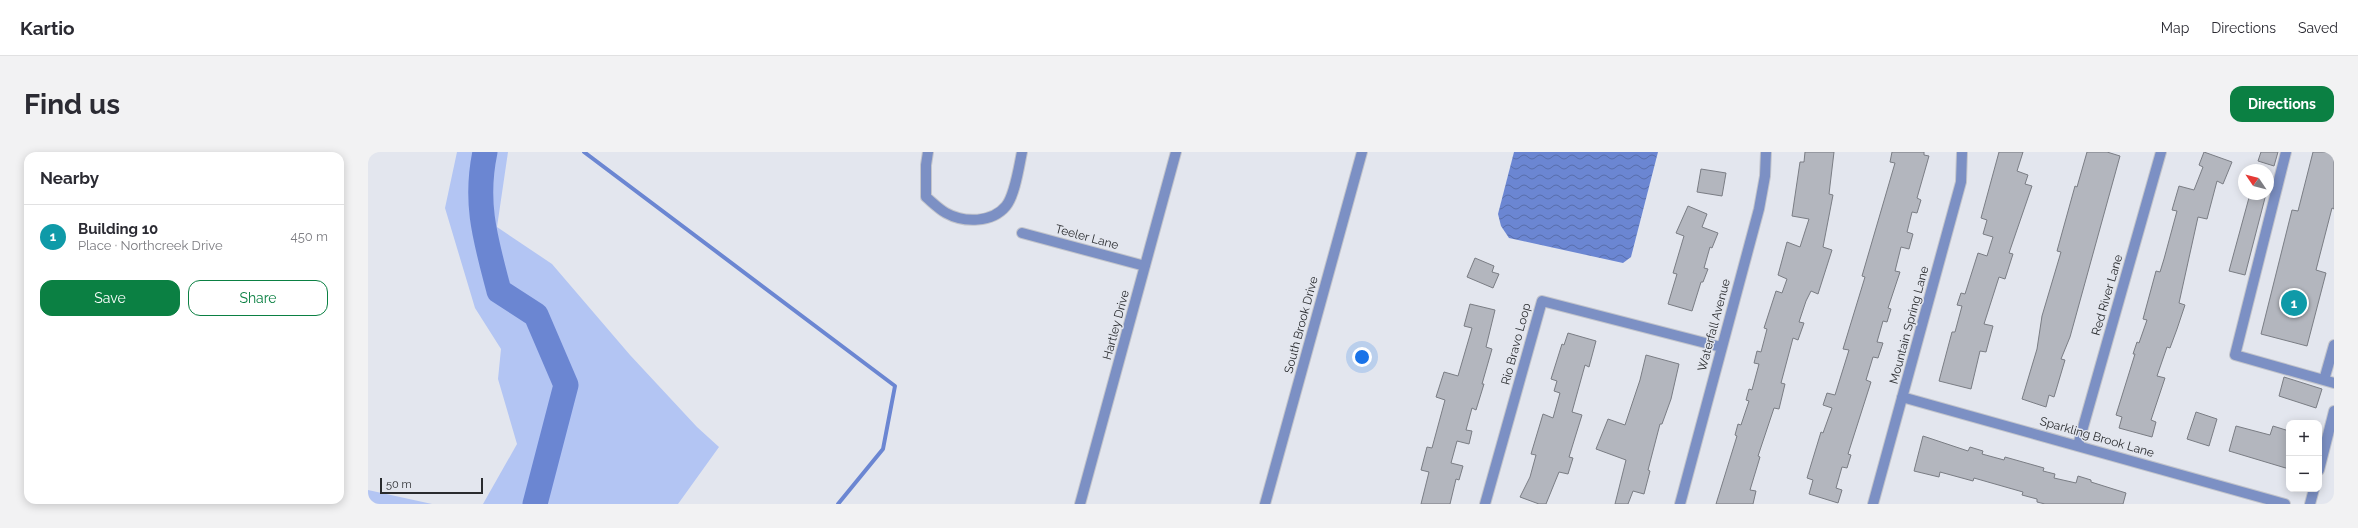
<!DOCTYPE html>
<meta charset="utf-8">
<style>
:root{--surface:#fff;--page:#f2f2f3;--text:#2b2b33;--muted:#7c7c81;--line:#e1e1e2;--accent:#0b8043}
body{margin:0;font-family:Raleway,sans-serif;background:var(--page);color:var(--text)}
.controls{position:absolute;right:12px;bottom:12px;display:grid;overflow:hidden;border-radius:8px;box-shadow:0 2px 10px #0003}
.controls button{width:36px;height:36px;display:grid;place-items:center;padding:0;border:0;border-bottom:1px solid var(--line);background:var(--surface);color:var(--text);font:20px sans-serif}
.compass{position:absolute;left:1870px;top:12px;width:36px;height:36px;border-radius:50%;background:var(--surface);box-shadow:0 2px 10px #0003;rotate:305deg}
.scale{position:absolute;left:12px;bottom:10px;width:103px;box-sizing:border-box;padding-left:4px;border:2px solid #292b2e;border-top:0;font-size:11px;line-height:14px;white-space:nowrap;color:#292b2e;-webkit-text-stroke:3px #e3e6ee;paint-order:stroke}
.you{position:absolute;left:994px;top:205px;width:14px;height:14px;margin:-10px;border:3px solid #fff;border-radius:50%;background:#1a73e8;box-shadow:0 0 0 6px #1a73e833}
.badge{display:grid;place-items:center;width:26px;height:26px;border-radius:50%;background:var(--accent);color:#fff;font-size:13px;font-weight:700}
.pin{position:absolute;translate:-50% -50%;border:2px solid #fff;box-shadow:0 1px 4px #0006}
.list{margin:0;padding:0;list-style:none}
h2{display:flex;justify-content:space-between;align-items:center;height:52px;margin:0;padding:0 16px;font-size:17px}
h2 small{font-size:13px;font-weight:400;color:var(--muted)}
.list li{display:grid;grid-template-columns:26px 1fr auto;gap:12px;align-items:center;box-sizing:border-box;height:64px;padding:0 16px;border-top:1px solid var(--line)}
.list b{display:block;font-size:15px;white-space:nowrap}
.list p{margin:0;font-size:13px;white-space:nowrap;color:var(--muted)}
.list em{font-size:13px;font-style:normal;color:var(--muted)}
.actions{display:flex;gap:8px;padding:12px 16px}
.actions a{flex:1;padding:9px 0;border:1px solid var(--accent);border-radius:12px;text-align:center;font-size:14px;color:var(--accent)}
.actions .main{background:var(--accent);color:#fff}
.map{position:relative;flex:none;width:1966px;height:352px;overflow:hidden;border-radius:12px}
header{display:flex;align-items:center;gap:24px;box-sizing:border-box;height:56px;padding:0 20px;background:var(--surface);border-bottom:1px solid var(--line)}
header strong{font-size:19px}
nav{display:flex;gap:22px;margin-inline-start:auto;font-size:14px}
.intro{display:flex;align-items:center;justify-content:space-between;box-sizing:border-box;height:96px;padding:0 24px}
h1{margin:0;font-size:28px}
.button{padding:10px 18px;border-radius:12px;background:var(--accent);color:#fff;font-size:14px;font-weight:700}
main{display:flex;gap:24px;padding:0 24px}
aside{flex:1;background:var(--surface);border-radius:12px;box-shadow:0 2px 10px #0003}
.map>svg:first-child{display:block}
.grass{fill:#b3c5f3}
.water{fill:url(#water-waves)}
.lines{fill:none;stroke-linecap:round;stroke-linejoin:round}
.stream{stroke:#6b86d2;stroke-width:4}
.river{stroke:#6b86d2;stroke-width:25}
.building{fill:#b3b6be;stroke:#7a7d84}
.minor-casing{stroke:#c2c4cb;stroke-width:12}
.minor{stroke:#7c90c4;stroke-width:10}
.labels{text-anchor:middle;stroke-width:3;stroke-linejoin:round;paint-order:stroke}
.street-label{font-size:12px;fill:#292b2e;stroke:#e3e6ee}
</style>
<header>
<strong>Kartio</strong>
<nav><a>Map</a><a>Directions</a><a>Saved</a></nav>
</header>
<div class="intro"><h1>Find us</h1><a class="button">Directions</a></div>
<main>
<aside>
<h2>Nearby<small></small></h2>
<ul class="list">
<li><span class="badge" style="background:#0f9aa8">1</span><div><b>Building 10</b><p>Place · Northcreek Drive</p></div><em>450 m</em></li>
</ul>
<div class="actions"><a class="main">Save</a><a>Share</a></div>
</aside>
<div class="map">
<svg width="1966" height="352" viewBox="0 0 1966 352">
<defs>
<pattern id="water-waves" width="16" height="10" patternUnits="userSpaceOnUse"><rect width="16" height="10" fill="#6b86d2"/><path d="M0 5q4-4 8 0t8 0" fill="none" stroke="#586eab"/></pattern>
</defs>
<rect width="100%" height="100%" fill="#e3e6ee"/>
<!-- grass -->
<path class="grass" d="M89,0H140L129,75L184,112L262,203L329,275L351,295L310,352H115L149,292L130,227L133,197L107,156L77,56Z
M0,338L64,352H0Z"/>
<!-- water -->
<path class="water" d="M1146,0H1290L1263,105L1255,111L1141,86L1133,74L1130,62Z"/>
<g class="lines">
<!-- stream -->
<path class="stream" d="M216,0L527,234L515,297L470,352"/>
<!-- river -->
<path class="river" d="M117,0C106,52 118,89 131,139L168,163L198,233L167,352"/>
</g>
<!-- building -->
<path class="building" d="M1437,0H1466L1461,42L1465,43L1455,95L1464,98L1450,142L1443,139L1438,149L1431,170L1436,171L1430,188L1425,186L1413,231L1417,232L1411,257L1406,256L1390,304L1392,305L1382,338L1388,339L1385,352H1348L1369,284L1367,283L1370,272L1373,273L1381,249L1378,248L1381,237L1384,238L1391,212L1386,211L1389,199L1393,200L1399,177L1396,176L1408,139L1414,141L1419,127L1410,123L1419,90L1432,95L1441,67L1424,64L1432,10H1436Z
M1524,0H1556V3L1561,4L1549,46L1553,48L1549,61L1544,60L1539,80L1545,82L1541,97L1533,95L1527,119L1532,120L1520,156L1523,157L1519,170L1515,169L1509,190L1515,191L1510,206L1505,205L1498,228L1503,230L1480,302L1483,303L1479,316L1474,315L1468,336L1474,338L1470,351L1441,342L1445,328L1439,326L1453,280L1455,281L1464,256L1455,253L1459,241L1467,243L1481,198L1475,197L1497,125L1494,124L1527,11L1522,10Z
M1631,0H1655L1649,19L1660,23L1657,32L1664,34L1641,101L1645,102L1637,127L1631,125L1616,172L1625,174L1618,200L1612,199L1603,237L1571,229L1584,180H1587L1594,154L1589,153L1593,141L1597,142L1610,101L1619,104L1625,85L1615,82L1619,68L1613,66Z
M1719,0H1739L1752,4L1702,185L1693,207L1697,208L1686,245L1681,243L1678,255L1654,247L1669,197L1674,164L1693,100L1689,99L1707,34L1709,35Z
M1836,0L1864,10L1855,32L1849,29L1839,67L1830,65L1811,151L1817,153L1809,177L1802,196L1799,195L1789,224L1797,226L1783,268L1788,270L1784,285L1751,276L1754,265L1748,263L1767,202H1765L1769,190L1771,191L1779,168L1775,167L1788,119L1792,120L1796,107L1809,59L1804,58L1811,34L1826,38L1835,15L1831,13Z
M1893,0H1910L1906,14L1890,9Z
M1945,0H1966V57L1964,56L1948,118L1958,121L1939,194L1893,182L1924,58L1930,59Z
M1333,17L1358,21L1354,44L1329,40Z
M1882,42H1898L1877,123L1861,119Z
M1320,54L1339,62L1334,75L1350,81L1344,96L1342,95L1336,116L1340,117L1335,130H1333L1324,159L1300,152L1309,122L1305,121L1316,84L1308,81Z
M1107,106L1126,114L1124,120L1131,122L1125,136L1099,125Z
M1102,152L1127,158L1118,195L1124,197L1114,232H1116L1108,258L1104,256L1098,278L1104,279L1101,292L1089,289L1083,311L1095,314L1091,328L1088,327L1082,352H1053L1061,320L1053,318L1059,295L1064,296L1077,248L1068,245L1076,220L1090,224L1104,176L1096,174Z
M1200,181L1228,189L1221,215L1217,213L1204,260L1214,263L1201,305L1205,306L1200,322L1191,320L1178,352H1171L1152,345L1162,325L1168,303L1163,302L1175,262L1185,266L1192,241L1186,239L1189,229L1183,227L1194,192L1196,193Z
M1278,203L1311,212L1303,247L1294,272H1292L1280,318L1282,319L1276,342L1265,339L1260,352H1247L1258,308L1228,297L1240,267L1257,273L1272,228Z
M1916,225L1954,237L1948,256L1911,244Z
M1828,260L1849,267L1841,294L1819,287Z
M1868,274L1902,283L1905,274L1921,279V317L1861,299Z
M1555,284L1600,299L1602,295L1615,299L1614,302L1636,308L1637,305L1676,316L1675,319L1687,322L1686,326L1708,331L1710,324L1723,328V330L1758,341L1755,352H1677L1669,350V347L1654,343L1655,340L1606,326L1605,329L1572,320L1571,325L1546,319Z"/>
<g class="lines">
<defs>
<path id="minor" d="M560,0L558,13V45C564,50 571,57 578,61C596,71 624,71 638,54C647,43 651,14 654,0
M1918,0L1867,203L1966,231
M654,81L777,114
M1956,228L1966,193
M1534,245L1917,352
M1710,293L1793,0
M1951,318L1966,259
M712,352L808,0
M897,352L994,0
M1117,352L1174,149L1353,195
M1312,352L1391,57L1397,24L1398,0
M1505,352L1593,30L1594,0
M1942,352L1946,337"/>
</defs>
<!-- minor casing -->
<use href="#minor" class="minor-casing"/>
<!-- minor -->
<use href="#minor" class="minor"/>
</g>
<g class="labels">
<!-- street labels -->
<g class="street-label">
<text transform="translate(719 85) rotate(15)" y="4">Teeler Lane</text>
<text transform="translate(1739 143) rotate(-74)" y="4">Red River Lane</text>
<text transform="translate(748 173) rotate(-75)" y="4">Hartley Drive</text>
<text transform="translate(933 173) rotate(-75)" y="4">South Brook Drive</text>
<text transform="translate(1346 173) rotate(-75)" y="4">Waterfall Avenue</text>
<text transform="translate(1541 173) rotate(-75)" y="4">Mountain Spring Lane</text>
<text transform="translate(1148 192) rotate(-75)" y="4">Rio Bravo Loop</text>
<text transform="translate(1729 285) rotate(16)" y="4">Sparkling Brook Lane</text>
</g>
</g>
</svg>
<div class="controls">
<button>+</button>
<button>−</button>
</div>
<svg class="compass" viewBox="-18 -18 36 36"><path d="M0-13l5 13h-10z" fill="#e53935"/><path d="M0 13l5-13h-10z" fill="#7c7c81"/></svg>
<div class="scale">50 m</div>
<div class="you"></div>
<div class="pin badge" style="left:1926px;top:151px;background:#0f9aa8">1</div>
</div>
</main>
